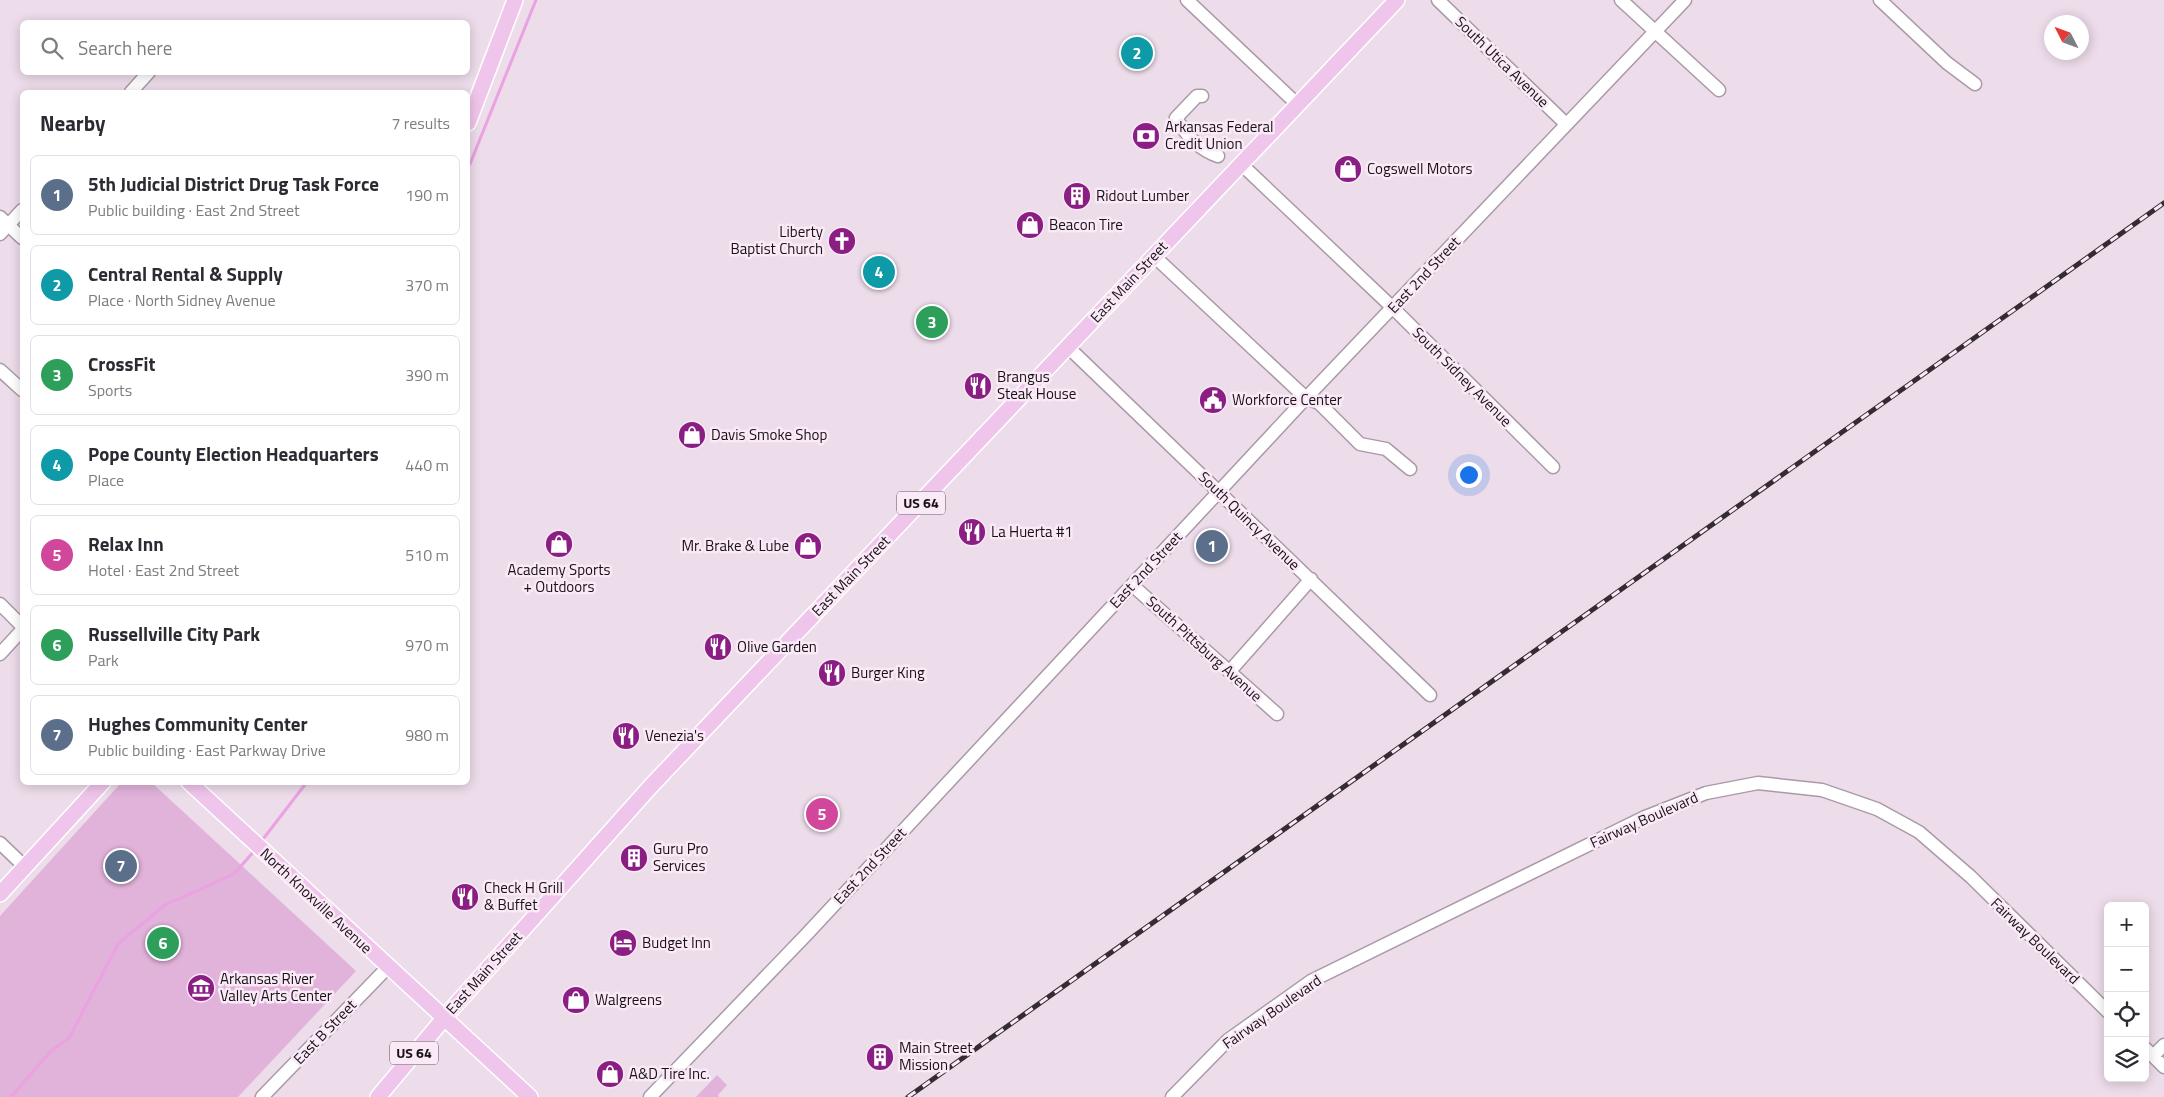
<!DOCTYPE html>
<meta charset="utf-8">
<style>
:root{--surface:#fff;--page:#f7f7f7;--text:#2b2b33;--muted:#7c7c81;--line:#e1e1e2;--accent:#8a1e83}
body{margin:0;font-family:"Titillium Web",sans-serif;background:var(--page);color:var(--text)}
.controls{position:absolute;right:15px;bottom:15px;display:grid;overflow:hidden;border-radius:8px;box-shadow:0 2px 12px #0003}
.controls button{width:45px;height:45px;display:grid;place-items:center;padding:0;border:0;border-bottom:1px solid var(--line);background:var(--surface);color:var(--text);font:25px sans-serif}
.compass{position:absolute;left:2044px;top:15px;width:45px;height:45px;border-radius:50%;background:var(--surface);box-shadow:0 2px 12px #0003;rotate:312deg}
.you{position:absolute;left:1468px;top:474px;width:18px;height:18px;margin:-12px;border:4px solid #fff;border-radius:50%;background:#1a73e8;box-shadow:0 0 0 8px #1a73e833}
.badge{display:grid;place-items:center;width:32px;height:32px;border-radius:50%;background:var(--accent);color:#fff;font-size:16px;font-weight:700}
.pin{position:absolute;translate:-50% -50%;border:2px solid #fff;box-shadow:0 1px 5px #0006}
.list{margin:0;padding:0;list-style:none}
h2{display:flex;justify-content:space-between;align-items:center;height:65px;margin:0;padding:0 20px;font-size:21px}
h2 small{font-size:16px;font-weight:400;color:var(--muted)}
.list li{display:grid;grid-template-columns:32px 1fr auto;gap:15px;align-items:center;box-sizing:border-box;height:80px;margin:0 10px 10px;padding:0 10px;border:1px solid var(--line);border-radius:8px}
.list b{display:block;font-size:19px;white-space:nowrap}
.list p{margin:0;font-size:16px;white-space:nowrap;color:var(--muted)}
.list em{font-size:16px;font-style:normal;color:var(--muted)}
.icon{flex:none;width:28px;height:28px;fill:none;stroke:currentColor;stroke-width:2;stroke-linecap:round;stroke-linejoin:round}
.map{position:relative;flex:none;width:2164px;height:1097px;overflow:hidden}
.search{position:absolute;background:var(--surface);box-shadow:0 2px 12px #0003;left:20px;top:20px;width:450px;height:55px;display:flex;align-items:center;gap:12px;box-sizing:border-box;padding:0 18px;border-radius:8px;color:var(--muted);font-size:19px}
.panel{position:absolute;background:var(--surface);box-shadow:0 2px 12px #0003;left:20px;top:90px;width:450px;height:695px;border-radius:8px}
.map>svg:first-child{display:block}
.green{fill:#e1b2da}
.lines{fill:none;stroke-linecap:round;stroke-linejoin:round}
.stream{stroke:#eba1e2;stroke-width:3}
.minor-casing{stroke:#aa9aa7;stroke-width:15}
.major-casing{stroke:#fff;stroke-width:18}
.minor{stroke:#fff;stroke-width:12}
.major{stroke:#f0c5eb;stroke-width:15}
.rail-casing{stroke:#342c32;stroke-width:5}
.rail{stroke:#fae9f7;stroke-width:3;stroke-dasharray:9;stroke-linecap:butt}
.labels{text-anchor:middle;stroke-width:5;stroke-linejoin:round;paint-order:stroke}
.shield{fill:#fae9f7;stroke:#5c525a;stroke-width:1}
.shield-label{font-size:14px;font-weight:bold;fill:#181217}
.street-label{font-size:15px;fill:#181217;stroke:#fae9f7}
.poi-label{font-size:15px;fill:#181217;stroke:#fae9f7;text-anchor:start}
</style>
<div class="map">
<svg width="2164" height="1097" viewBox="0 0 2164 1097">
<rect width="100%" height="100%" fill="#eddcea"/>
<!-- green -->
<path class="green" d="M121,783H152L356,971L238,1097H0V916Z
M717,1075L727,1085L718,1095L719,1097H696Z"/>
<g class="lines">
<!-- stream -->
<path class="stream" d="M470,164L536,0
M260,843L307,782
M11,1097L51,1051L69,1038L118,944L165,905L234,874L255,850"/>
<defs>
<path id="minor" d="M1187,0L1298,105
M1438,0L1566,124
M1621,0L1719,90
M1880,0L1947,63L1975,84
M131,92L149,72
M1202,96H1197L1176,118C1186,135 1199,150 1218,156
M1241,164L1393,308L1553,467
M0,217L22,238
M0,234L22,210
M1154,256L1306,398L1319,403L1360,444L1386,449L1410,469
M1068,347L1430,695
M0,370L22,390
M1132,585L1277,714
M0,604L22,626
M0,654L22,630
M1230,671L1311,579
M0,843L25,867
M2145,1048L2164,1067
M2153,1056L2164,1045
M262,1097L388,967
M650,1097L806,935L1306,398L1685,0
M1172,1097L1228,1040L1311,981L1645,817L1706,793L1758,783L1822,790L1877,809L1919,832L1971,877L2108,1012"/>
<path id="major" d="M468,123L515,0
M189,782L530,1097
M0,894L103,782
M378,1097L451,1010L651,786L1397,0"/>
</defs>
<!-- minor casing -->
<use href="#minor" class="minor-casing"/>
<!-- major casing -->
<use href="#major" class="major-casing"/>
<!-- minor -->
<use href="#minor" class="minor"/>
<!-- major -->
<use href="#major" class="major"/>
<defs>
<path id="rail" d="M908,1097L2164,203"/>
</defs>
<!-- rail casing -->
<use href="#rail" class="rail-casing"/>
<!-- rail -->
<use href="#rail" class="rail"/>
</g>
<!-- icons -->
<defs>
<symbol id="bank-disc" viewBox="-11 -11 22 22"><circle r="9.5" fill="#8a1e83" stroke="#fae9f7"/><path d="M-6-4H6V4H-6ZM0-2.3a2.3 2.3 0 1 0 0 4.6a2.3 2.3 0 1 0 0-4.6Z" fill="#fff"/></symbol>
<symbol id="shop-disc" viewBox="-11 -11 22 22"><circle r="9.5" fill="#8a1e83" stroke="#fae9f7"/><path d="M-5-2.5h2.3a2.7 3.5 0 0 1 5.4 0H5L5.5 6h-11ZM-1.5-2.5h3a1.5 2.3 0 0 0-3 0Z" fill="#fff"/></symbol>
<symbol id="building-disc" viewBox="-11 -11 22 22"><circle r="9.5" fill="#8a1e83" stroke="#fae9f7"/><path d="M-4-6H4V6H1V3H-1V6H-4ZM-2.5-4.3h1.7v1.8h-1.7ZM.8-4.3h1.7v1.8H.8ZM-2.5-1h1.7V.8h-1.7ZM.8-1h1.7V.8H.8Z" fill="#fff"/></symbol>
<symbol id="church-disc" viewBox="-11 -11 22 22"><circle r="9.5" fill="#8a1e83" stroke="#fae9f7"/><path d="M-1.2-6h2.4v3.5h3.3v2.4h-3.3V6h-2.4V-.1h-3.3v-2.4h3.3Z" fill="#fff"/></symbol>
<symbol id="restaurant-disc" viewBox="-11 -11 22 22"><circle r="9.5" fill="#8a1e83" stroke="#fae9f7"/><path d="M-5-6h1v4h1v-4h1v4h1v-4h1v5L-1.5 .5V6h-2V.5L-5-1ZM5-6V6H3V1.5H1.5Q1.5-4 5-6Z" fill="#fff"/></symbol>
<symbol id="civic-disc" viewBox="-11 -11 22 22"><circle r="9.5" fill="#8a1e83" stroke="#fae9f7"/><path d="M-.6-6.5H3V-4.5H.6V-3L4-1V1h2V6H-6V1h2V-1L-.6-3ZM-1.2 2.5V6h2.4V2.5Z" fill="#fff"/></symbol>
<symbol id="hotel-disc" viewBox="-11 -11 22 22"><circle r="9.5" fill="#8a1e83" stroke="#fae9f7"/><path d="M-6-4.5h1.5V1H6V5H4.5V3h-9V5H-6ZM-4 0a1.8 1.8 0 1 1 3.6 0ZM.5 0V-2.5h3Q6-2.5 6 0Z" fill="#fff"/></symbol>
<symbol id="museum-disc" viewBox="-11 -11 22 22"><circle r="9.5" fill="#8a1e83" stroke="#fae9f7"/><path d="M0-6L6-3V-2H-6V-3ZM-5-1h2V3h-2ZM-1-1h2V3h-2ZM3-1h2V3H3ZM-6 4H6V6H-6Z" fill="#fff"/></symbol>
</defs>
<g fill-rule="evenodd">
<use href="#bank-disc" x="1130" y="120" width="32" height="32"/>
<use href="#shop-disc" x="1332" y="153" width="32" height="32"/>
<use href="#building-disc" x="1061" y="180" width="32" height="32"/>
<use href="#shop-disc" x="1014" y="209" width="32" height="32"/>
<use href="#church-disc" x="826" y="225" width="32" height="32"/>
<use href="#restaurant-disc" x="962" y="370" width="32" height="32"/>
<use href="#civic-disc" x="1197" y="384" width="32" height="32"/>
<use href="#shop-disc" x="676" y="419" width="32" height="32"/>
<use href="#restaurant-disc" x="956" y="516" width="32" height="32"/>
<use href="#shop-disc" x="543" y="528" width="32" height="32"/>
<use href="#shop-disc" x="792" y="530" width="32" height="32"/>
<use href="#restaurant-disc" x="702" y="631" width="32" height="32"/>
<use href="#restaurant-disc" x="816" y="657" width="32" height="32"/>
<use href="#restaurant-disc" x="610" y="720" width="32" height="32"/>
<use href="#building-disc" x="618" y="842" width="32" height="32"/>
<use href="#restaurant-disc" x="449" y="881" width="32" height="32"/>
<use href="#hotel-disc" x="607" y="927" width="32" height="32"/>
<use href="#museum-disc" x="185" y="972" width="32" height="32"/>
<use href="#shop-disc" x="560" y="984" width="32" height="32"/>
<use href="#building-disc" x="864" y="1041" width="32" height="32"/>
<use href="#shop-disc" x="594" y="1058" width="32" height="32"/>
</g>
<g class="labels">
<!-- shield labels -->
<g class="shield">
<rect x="897" y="491.5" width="48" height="23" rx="4"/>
<rect x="390" y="1041.5" width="48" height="23" rx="4"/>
</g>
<g class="shield-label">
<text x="921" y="508">US 64</text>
<text x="414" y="1058">US 64</text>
</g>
<!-- street labels -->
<g class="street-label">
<text transform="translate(1502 62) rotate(44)" y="5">South Utica Avenue</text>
<text transform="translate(1424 275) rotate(-47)" y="5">East 2nd Street</text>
<text transform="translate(1129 282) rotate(-47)" y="5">East Main Street</text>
<text transform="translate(1462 377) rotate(45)" y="5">South Sidney Avenue</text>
<text transform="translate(1249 521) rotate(44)" y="5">South Quincy Avenue</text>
<text transform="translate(1146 570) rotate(-47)" y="5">East 2nd Street</text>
<text transform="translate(851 576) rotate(-46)" y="5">East Main Street</text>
<text transform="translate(1204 649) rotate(42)" y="5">South Pittsburg Avenue</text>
<text transform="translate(1644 820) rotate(-24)" y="5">Fairway Boulevard</text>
<text transform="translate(870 866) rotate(-47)" y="5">East 2nd Street</text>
<text transform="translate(316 901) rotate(43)" y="5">North Knoxville Avenue</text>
<text transform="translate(2035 941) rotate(44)" y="5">Fairway Boulevard</text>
<text transform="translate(484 973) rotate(-48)" y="5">East Main Street</text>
<text transform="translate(1272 1012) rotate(-35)" y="5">Fairway Boulevard</text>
<text transform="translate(325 1032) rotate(-46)" y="5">East B Street</text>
</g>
<!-- poi labels -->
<g class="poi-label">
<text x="1165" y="132">Arkansas Federal<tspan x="1165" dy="17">Credit Union</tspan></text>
<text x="1367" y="174">Cogswell Motors</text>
<text x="1096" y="201">Ridout Lumber</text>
<text x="1049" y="230">Beacon Tire</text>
<text x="823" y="237" text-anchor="end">Liberty<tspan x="823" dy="17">Baptist Church</tspan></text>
<text x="997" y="382">Brangus<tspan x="997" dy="17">Steak House</tspan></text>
<text x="1232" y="405">Workforce Center</text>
<text x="711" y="440">Davis Smoke Shop</text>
<text x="991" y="537">La Huerta #1</text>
<text x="789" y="551" text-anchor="end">Mr. Brake &amp; Lube</text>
<text x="559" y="575" text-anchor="middle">Academy Sports<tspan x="559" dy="17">+ Outdoors</tspan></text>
<text x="737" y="652">Olive Garden</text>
<text x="851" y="678">Burger King</text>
<text x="645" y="741">Venezia's</text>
<text x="653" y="854">Guru Pro<tspan x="653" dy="17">Services</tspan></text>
<text x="484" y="893">Check H Grill<tspan x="484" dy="17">&amp; Buffet</tspan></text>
<text x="642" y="948">Budget Inn</text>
<text x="220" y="984">Arkansas River<tspan x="220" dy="17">Valley Arts Center</tspan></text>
<text x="595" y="1005">Walgreens</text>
<text x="899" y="1053">Main Street<tspan x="899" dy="17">Mission</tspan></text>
<text x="629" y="1079">A&amp;D Tire Inc.</text>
</g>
</g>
</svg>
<div class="controls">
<button>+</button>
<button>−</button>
<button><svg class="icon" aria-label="locate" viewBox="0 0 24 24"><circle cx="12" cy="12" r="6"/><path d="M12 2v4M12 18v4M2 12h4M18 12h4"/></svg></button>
<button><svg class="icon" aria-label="layers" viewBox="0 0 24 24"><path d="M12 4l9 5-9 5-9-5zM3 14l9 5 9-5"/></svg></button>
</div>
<svg class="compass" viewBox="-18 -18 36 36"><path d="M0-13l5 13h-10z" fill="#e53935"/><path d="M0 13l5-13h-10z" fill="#7c7c81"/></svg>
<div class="you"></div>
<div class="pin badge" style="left:1212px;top:546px;background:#5c6f8a">1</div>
<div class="pin badge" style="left:1137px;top:53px;background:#0f9aa8">2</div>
<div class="pin badge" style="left:932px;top:322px;background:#2e9e5b">3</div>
<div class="pin badge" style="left:879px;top:272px;background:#0f9aa8">4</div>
<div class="pin badge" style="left:822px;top:814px;background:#d1479c">5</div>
<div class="pin badge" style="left:163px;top:943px;background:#2e9e5b">6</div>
<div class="pin badge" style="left:121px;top:866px;background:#5c6f8a">7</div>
<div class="search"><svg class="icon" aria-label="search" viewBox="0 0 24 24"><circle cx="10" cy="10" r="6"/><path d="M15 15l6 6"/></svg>Search here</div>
<section class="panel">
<h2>Nearby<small>7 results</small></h2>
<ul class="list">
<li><span class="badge" style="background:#5c6f8a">1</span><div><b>5th Judicial District Drug Task Force</b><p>Public building · East 2nd Street</p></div><em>190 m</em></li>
<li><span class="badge" style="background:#0f9aa8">2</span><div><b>Central Rental &amp; Supply</b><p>Place · North Sidney Avenue</p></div><em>370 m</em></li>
<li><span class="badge" style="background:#2e9e5b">3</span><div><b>CrossFit</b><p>Sports</p></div><em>390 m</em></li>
<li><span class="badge" style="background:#0f9aa8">4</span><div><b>Pope County Election Headquarters</b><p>Place</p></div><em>440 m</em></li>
<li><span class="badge" style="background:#d1479c">5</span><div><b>Relax Inn</b><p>Hotel · East 2nd Street</p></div><em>510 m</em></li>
<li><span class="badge" style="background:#2e9e5b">6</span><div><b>Russellville City Park</b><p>Park</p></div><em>970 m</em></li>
<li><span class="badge" style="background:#5c6f8a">7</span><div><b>Hughes Community Center</b><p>Public building · East Parkway Drive</p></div><em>980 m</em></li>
</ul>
</section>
</div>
